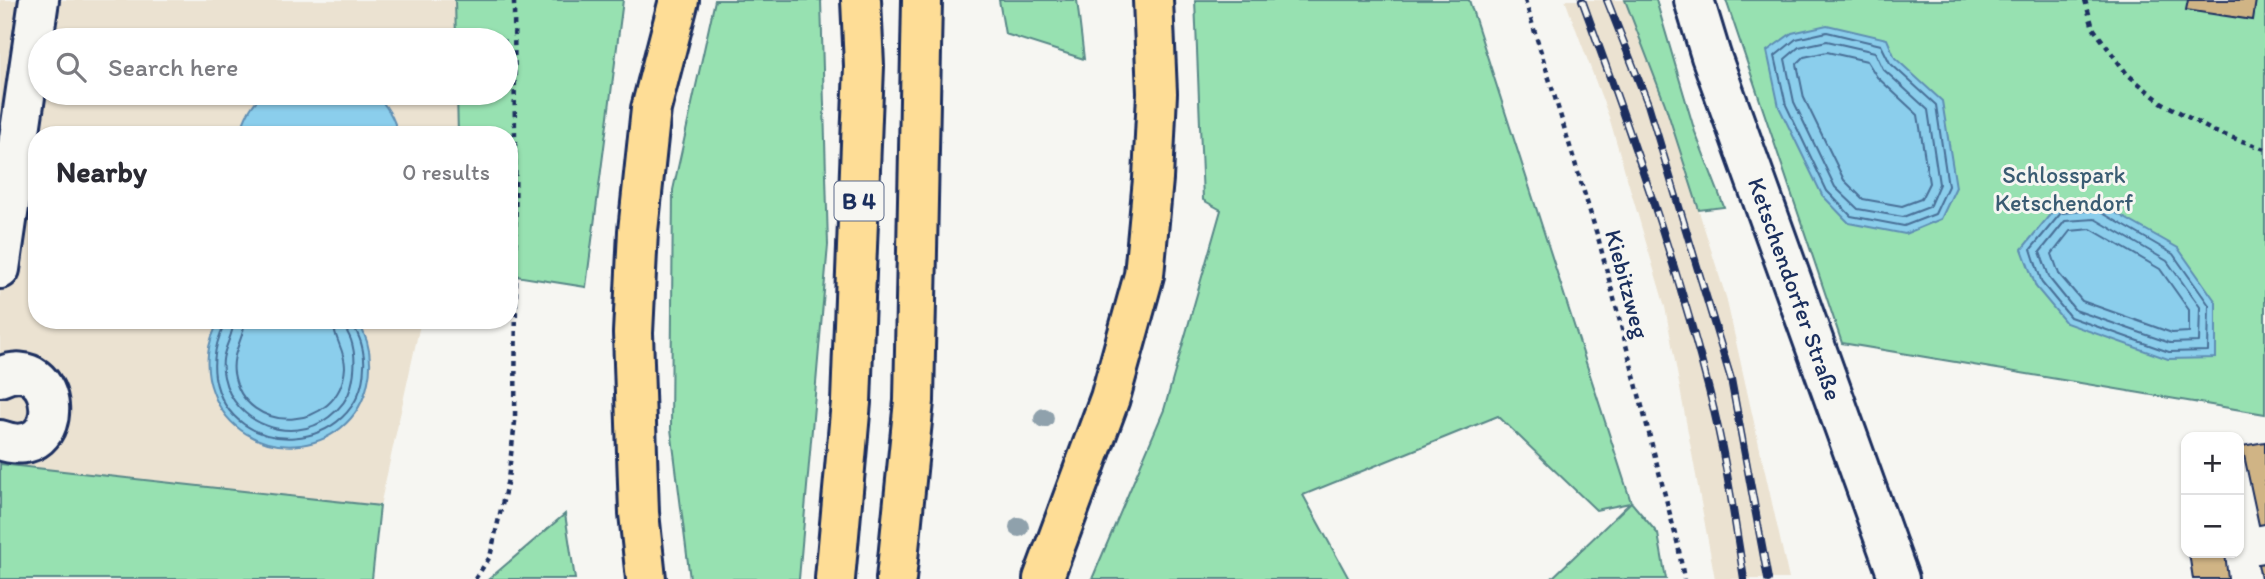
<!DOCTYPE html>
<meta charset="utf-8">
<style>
:root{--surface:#fff;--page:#f7f7f7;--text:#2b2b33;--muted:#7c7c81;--line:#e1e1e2}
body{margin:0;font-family:Itim,sans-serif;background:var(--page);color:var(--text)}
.controls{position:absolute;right:21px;bottom:21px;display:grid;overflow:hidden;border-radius:14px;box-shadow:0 2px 5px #0004}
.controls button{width:63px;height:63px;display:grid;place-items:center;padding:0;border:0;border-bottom:2px solid var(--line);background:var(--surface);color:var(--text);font:35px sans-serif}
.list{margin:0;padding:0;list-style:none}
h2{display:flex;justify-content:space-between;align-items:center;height:91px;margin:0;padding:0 28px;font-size:30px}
h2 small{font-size:23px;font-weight:400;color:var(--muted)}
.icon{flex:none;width:38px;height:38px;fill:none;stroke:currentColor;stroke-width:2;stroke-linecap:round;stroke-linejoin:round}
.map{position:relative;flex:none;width:2265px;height:579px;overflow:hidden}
.search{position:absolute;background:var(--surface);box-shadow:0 2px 5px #0004;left:28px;top:28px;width:490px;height:77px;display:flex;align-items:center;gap:18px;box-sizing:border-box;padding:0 24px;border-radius:38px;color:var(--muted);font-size:26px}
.panel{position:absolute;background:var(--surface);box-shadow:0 2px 5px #0004;left:28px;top:126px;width:490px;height:203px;border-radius:28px}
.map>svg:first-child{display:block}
.built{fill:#ebe2d1}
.green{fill:#97e1b1;stroke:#598888;stroke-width:2}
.water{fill:#8bceec;stroke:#5e8eb3;stroke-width:2}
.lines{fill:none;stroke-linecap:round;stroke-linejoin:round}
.shore{stroke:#486f97;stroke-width:2}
.building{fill:#d0b485;stroke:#1b2f5e;stroke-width:2}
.minor-casing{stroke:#1b2f5e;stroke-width:44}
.highway-casing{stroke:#1b2f5e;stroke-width:44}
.path{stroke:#1b2f5e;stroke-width:4.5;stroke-dasharray:5 5;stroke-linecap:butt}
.minor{stroke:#f6f6f2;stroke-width:38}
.highway{stroke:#fedd96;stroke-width:38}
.rail-casing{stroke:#1b2f5e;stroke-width:8}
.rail{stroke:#f6f6f2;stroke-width:5;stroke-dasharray:16;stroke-linecap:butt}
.tree{fill:#8fa1ac}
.labels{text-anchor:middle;stroke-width:6;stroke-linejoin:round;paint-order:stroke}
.shield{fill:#f6f6f2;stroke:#5d6b8a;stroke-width:2}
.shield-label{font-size:23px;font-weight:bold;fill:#1b2f5e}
.park-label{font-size:24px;fill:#3a5c73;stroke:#f6f6f2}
.street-label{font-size:24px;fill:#1b2f5e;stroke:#f6f6f2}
</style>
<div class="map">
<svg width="2265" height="579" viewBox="0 0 2265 579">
<rect width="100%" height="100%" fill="#f6f6f2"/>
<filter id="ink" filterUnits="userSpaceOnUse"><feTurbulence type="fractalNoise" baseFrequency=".0143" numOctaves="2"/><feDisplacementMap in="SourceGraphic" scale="14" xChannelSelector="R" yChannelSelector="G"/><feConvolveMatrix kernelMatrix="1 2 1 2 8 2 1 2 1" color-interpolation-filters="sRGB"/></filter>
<g filter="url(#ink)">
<!-- built -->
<path class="built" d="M0,0H490L481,40H40V93H470L461,135H37V320H421L380,506L0,464Z
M1565,0H1625L1665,104L1726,297L1789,579H1715L1665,307L1609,117Z"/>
<!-- green -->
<path class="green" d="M455,0H623L586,287L509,275V135H458L457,93H506V40H456Z
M715,0H821L828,245L799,579H690L671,429L673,190Z
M999,0H1077L1084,59L1005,34Z
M1195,0H1469L1631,502L1658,534L1666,579H1551L1630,503L1596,510L1498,416L1303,495L1349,579H1092L1164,410L1221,210L1203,200Z
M1625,0H1656L1695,132L1724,207L1699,210L1665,104Z
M1726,0H2265V414L1842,343Z
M0,464L380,506L372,579H0Z
M565,514L575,579H489Z"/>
<!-- water -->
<path class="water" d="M1827,25L1887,39L1895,58L1942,101L1956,187L1941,219L1905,234L1849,223L1822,195L1779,107L1767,51L1792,33Z
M264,93H373C386,103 395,119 398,135H240C244,118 251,104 264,93Z
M2098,203L2178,248L2216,302V358L2168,359L2066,323L2036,287L2022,249L2057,206Z
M220,320H357C369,339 373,360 368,382C352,462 240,468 213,392C204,368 206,342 220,320Z"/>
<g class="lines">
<!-- shore -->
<path class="shore" d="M1827,32L1881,45L1890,63L1936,105L1948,186L1935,214L1904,226L1851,216L1827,191L1786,105L1775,56L1796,39Z
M1827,41L1875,52L1883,69L1928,110L1939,184L1929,207L1903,217L1858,209L1835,187L1794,102L1785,59L1799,47Z
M1827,52L1867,61L1877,77L1918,115L1929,183L1921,199L1902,206L1863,199L1844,180L1804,98L1797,64L1804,57Z
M2097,210L2173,254L2209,305L2208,351L2169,352L2070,317L2042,283L2031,249L2061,213Z
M2095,219L2167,261L2200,307L2199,342L2170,343L2075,310L2050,279L2040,252L2065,221Z
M2091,229L2160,269L2189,310V332L2172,333L2082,301L2059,274L2052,254L2070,231Z
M225,320C225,326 222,329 220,335C215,348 213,363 215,377C230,464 362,455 364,366C365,358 362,343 358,335C356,329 353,327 352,320
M234,320C233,340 218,352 224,377C234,424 291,446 329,417C338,410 348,399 351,387C355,372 356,355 351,340C348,332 344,329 343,320
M245,320C244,339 231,353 234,373C244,437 341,433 345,367C345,350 333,337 333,320"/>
</g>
<!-- building -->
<path class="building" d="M2188,0H2256L2253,20L2186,10Z
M2265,442V524L2259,525L2242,446Z
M2189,553H2225L2228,579H2193Z
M2265,563V579H2261L2258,564Z"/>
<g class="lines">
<defs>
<g id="minor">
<path id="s1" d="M1694,0L1711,56L1899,579"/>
<path d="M0,269L39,0"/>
<path d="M0,377C60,348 71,465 0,440"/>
</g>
<path id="highway" d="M646,579L639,513L633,333L638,231L651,109L679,0
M835,579L851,402L864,66L861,0
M896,579L914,401L922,0
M1043,579L1110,398L1144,275L1153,179L1157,93L1153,0"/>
</defs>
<!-- minor casing -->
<use href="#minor" class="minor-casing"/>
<!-- highway casing -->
<use href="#highway" class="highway-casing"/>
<!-- path -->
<path class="path" d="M1525,0L1599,241L1678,545L1684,579
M2085,0L2093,28L2127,74L2161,102L2213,131L2265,149
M475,579L490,557L508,479L515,422L516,288L514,0"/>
<!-- minor -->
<use href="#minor" class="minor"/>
<!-- highway -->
<use href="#highway" class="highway"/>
<defs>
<path id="rail" d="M1582,0C1629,128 1675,258 1709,390C1725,452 1734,516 1744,579
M1607,0L1648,104L1731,379L1768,579"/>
</defs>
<!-- rail casing -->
<use href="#rail" class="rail-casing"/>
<!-- rail -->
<use href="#rail" class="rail"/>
</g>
<!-- trees -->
<g class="tree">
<circle cx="1044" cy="418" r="10"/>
<circle cx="1019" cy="527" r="10"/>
</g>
</g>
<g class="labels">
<!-- shield labels -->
<rect class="shield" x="834.5" y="181.5" width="49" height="39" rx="5"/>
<g class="shield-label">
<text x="859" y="209">B 4</text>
</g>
<!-- park labels -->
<g class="park-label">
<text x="2064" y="183">Schlosspark<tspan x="2064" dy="28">Ketschendorf</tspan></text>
</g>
<!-- street labels -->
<g class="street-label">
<text transform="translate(1627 284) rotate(75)" y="8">Kiebitzweg</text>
<text dy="8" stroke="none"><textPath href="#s1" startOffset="306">Ketschendorfer Straße</textPath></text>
</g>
</g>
</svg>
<div class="controls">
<button>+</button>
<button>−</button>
</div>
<div class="search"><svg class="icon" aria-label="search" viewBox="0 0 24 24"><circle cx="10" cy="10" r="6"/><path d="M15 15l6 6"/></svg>Search here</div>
<section class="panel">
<h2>Nearby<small>0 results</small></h2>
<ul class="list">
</ul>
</section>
</div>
